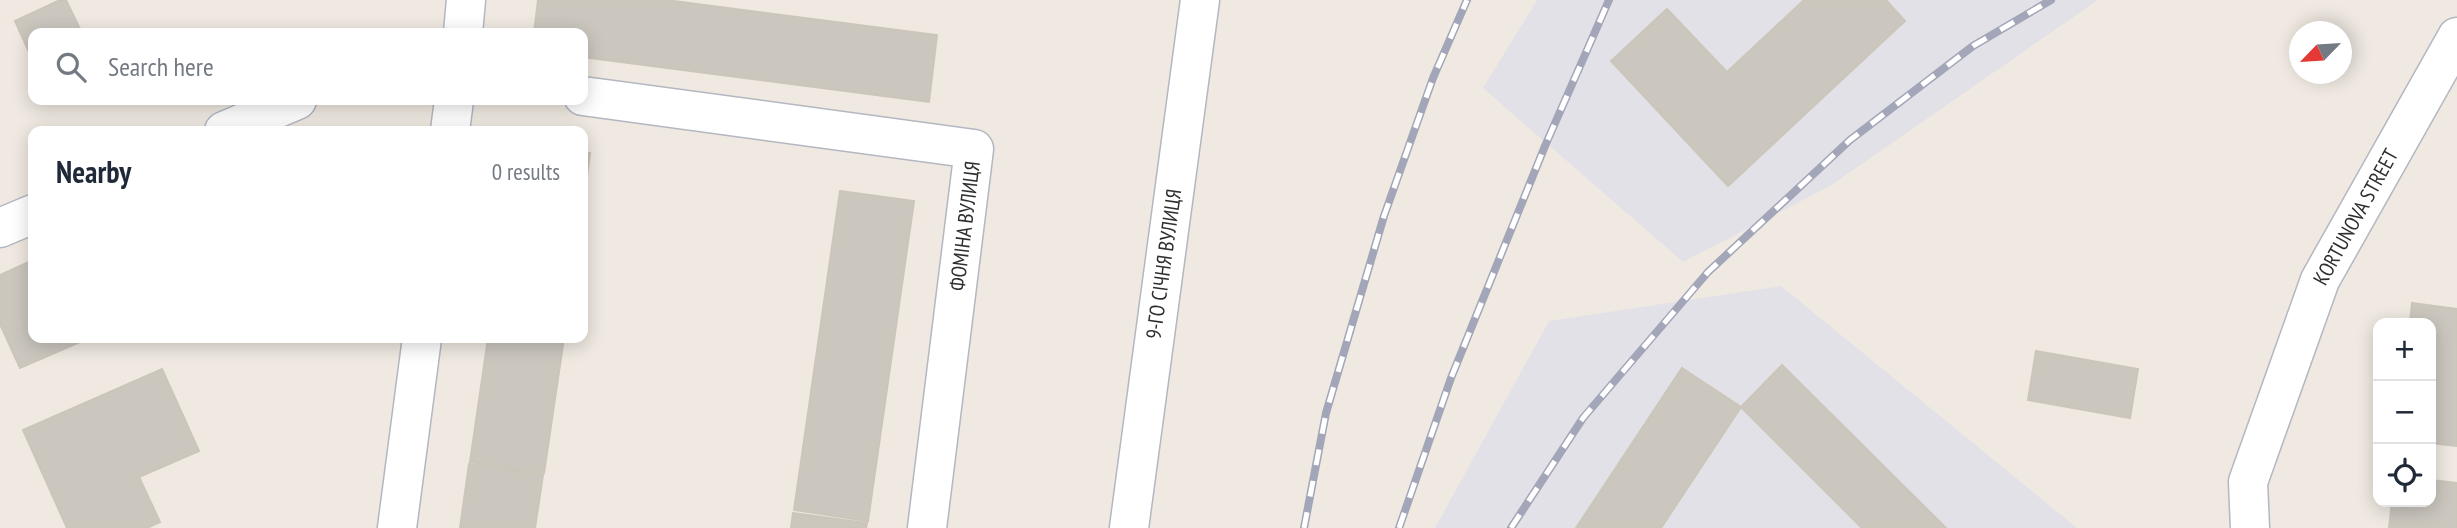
<!DOCTYPE html>
<meta charset="utf-8">
<style>
:root{--surface:#fff;--page:#f2f2f3;--text:#1f2937;--muted:#747a83;--line:#e0e1e3}
body{margin:0;font-family:"PT Sans Narrow",sans-serif;background:var(--page);color:var(--text)}
.controls{position:absolute;right:21px;bottom:21px;display:grid;overflow:hidden;border-radius:14px;box-shadow:0 4px 18px #0003}
.controls button{width:63px;height:63px;display:grid;place-items:center;padding:0;border:0;border-bottom:2px solid var(--line);background:var(--surface);color:var(--text);font:35px sans-serif}
.compass{position:absolute;left:2289px;top:21px;width:63px;height:63px;border-radius:50%;background:var(--surface);box-shadow:0 4px 18px #0003;rotate:245deg}
.list{margin:0;padding:0;list-style:none}
h2{display:flex;justify-content:space-between;align-items:center;height:91px;margin:0;padding:0 28px;font-size:30px}
h2 small{font-size:23px;font-weight:400;color:var(--muted)}
.icon{flex:none;width:38px;height:38px;fill:none;stroke:currentColor;stroke-width:2;stroke-linecap:round;stroke-linejoin:round}
.map{position:relative;flex:none;width:2457px;height:528px;overflow:hidden}
.search{position:absolute;background:var(--surface);box-shadow:0 4px 18px #0003;left:28px;top:28px;width:560px;height:77px;display:flex;align-items:center;gap:18px;box-sizing:border-box;padding:0 24px;border-radius:14px;color:var(--muted);font-size:26px}
.panel{position:absolute;background:var(--surface);box-shadow:0 4px 18px #0003;left:28px;top:126px;width:560px;height:217px;border-radius:14px}
.map>svg:first-child{display:block}
.industrial{fill:#e3e1e8}
.building{fill:#cbc7bf;stroke:#cbc5ba;stroke-width:2}
.lines{fill:none;stroke-linecap:round;stroke-linejoin:round}
.minor-casing{stroke:#b4b7c1;stroke-width:41}
.minor{stroke:#fff;stroke-width:38}
.rail-casing{stroke:#a3a6b8;stroke-width:8}
.rail{stroke:#fff;stroke-width:5;stroke-dasharray:16;stroke-linecap:butt}
.labels{text-anchor:middle;stroke-width:5;stroke-linejoin:round;paint-order:stroke}
.street-label{font-size:21px;fill:#2e2e2e;stroke:#fff}
</style>
<div class="map">
<svg width="2457" height="528" viewBox="0 0 2457 528">
<rect width="100%" height="100%" fill="#efe9e1"/>
<!-- industrial -->
<path class="industrial" d="M1537,0H2098L1830,186L1683,262L1483,88Z
M1781,286L2077,528H1435L1549,321Z"/>
<!-- building -->
<path class="building" d="M60,0H66L82,33H33V61L15,21Z
M538,0H666L937,35L929,102L583,57V33H534Z
M1804,0H1886L1905,21L1728,186L1611,61L1667,9L1727,72Z
M583,152L590,153L583,205Z
M840,191L914,201L868,521L794,510Z
M33,260V338H89L20,368L0,324V275Z
M2412,303L2457,309V446L2431,443V323H2410Z
M488,338H564L544,473L470,462Z
M2036,351L2138,369L2130,418L2028,400Z
M1782,365L1946,528H1862L1741,407Z
M1682,368L1741,407L1661,528H1576Z
M162,369L199,451L139,477L160,522L147,528H67L23,430Z
M469,464L543,475L535,528H460Z
M2431,480L2457,483V528H2389L2392,502H2431Z
M793,513L867,523L866,528H791Z"/>
<g class="lines">
<defs>
<path id="minor" d="M463,33L466,0
M583,96L974,149L927,528
M224,131L297,100
M450,131L454,100
M0,228L33,214
M397,528L422,338
M1129,528L1200,0
M2250,528L2248,482L2320,280L2457,37"/>
</defs>
<!-- minor casing -->
<use href="#minor" class="minor-casing"/>
<!-- minor -->
<use href="#minor" class="minor"/>
<defs>
<path id="rail" d="M1304,528L1326,413L1384,216L1433,78L1467,0
M1399,528L1451,378L1545,146L1609,0
M1511,528L1583,418L1708,272L1850,140L1973,46L2051,0"/>
</defs>
<!-- rail casing -->
<use href="#rail" class="rail-casing"/>
<!-- rail -->
<use href="#rail" class="rail"/>
</g>
<g class="labels">
<!-- street labels -->
<g class="street-label">
<text transform="translate(2356 217) rotate(-61)" y="7">KORTUNOVA STREET</text>
<text transform="translate(965 226) rotate(-83)" y="7">ФОМІНА ВУЛИЦЯ</text>
<text transform="translate(1164 264) rotate(-82)" y="7">9-ГО СІЧНЯ ВУЛИЦЯ</text>
</g>
</g>
</svg>
<div class="controls">
<button>+</button>
<button>−</button>
<button><svg class="icon" aria-label="locate" viewBox="0 0 24 24"><circle cx="12" cy="12" r="6"/><path d="M12 2v4M12 18v4M2 12h4M18 12h4"/></svg></button>
</div>
<svg class="compass" viewBox="-18 -18 36 36"><path d="M0-13l5 13h-10z" fill="#e53935"/><path d="M0 13l5-13h-10z" fill="#747a83"/></svg>
<div class="search"><svg class="icon" aria-label="search" viewBox="0 0 24 24"><circle cx="10" cy="10" r="6"/><path d="M15 15l6 6"/></svg>Search here</div>
<section class="panel">
<h2>Nearby<small>0 results</small></h2>
<ul class="list">
</ul>
</section>
</div>
